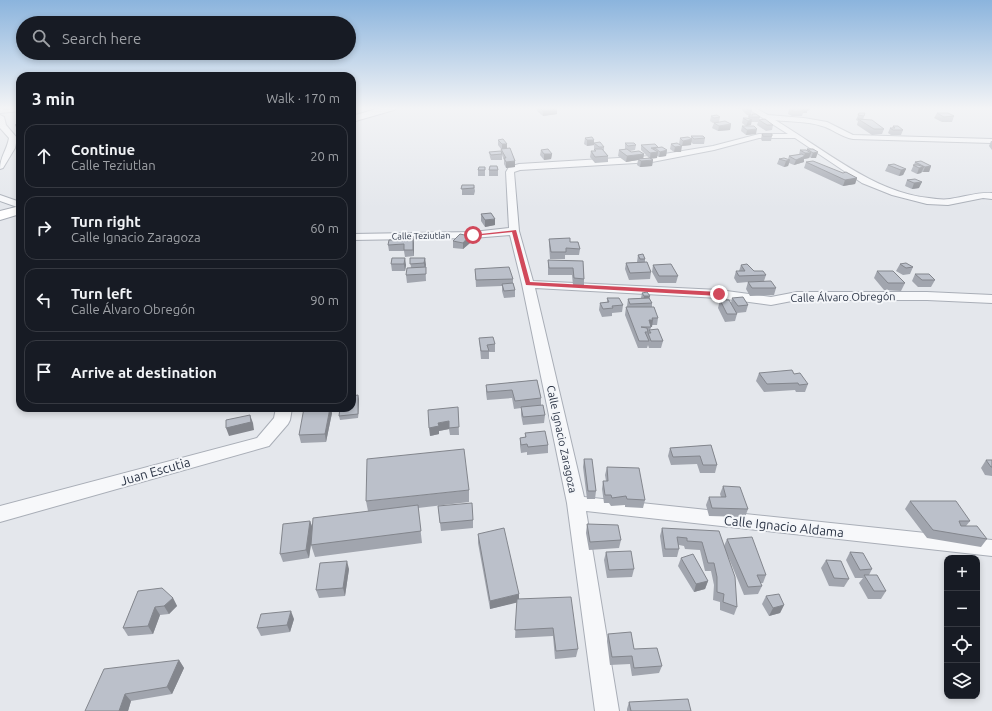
<!DOCTYPE html>
<meta charset="utf-8">
<style>
:root{--surface:#171b24;--page:#20242c;--text:#f1f3f6;--muted:#9ea1a6;--line:#363941}
body{margin:0;font-family:Ubuntu,sans-serif;background:var(--page);color:var(--text)}
.controls{position:absolute;right:12px;bottom:12px;display:grid;overflow:hidden;border-radius:8px;box-shadow:0 2px 6px #0003}
.controls button{width:36px;height:36px;display:grid;place-items:center;padding:0;border:0;border-bottom:1px solid var(--line);background:var(--surface);color:var(--text);font:20px sans-serif}
.stop{position:absolute;width:12px;height:12px;margin:-9px;border:3px solid #d1495b;border-radius:50%;background:#fff}
.stop.end{background:#d1495b;border-color:#fff;box-shadow:0 1px 4px #0008}
.list{margin:0;padding:0;list-style:none}
h2{display:flex;justify-content:space-between;align-items:center;height:52px;margin:0;padding:0 16px;font-size:17px}
h2 small{font-size:13px;font-weight:400;color:var(--muted)}
.list li{display:grid;grid-template-columns:26px 1fr auto;gap:12px;align-items:center;box-sizing:border-box;height:64px;margin:0 8px 8px;padding:0 8px;border:1px solid var(--line);border-radius:12px}
.list b{display:block;font-size:15px;white-space:nowrap}
.list p{margin:0;font-size:13px;white-space:nowrap;color:var(--muted)}
.list em{font-size:13px;font-style:normal;color:var(--muted)}
.icon{flex:none;width:22px;height:22px;fill:none;stroke:currentColor;stroke-width:2;stroke-linecap:round;stroke-linejoin:round}
.map{position:relative;flex:none;width:992px;height:711px;overflow:hidden}
.search{position:absolute;background:var(--surface);box-shadow:0 2px 6px #0003;left:16px;top:16px;width:340px;height:44px;display:flex;align-items:center;gap:10px;box-sizing:border-box;padding:0 14px;border-radius:22px;color:var(--muted);font-size:15px}
.panel{position:absolute;background:var(--surface);box-shadow:0 2px 6px #0003;left:16px;top:72px;width:340px;height:340px;border-radius:12px}
.map>svg:first-child{display:block}
.lines{fill:none;stroke-linecap:round;stroke-linejoin:round}
.street-casing{stroke:#a9aeb7;stroke-width:2}
.secondary-casing{stroke:#a9aeb7;stroke-width:2}
.street{fill:#f7f8fa;fill-rule:evenodd}
.secondary{fill:#fff;fill-rule:evenodd}
.wall{fill:#a1a5ae}
.shaded-wall{fill:#83868d}
.building{fill:#bbc0ca;stroke:#83868d}
.route{fill:#d1495b}
.labels{text-anchor:middle;stroke-width:4;stroke-linejoin:round;paint-order:stroke}
.far-street-label{font-size:9px;fill:#2b3445;stroke:#f4f6f9}
.street-label{font-size:11px;fill:#2b3445;stroke:#f4f6f9}
.near-street-label{font-size:13px;fill:#2b3445;stroke:#f4f6f9}
</style>
<div class="map">
<svg width="992" height="711" viewBox="0 0 992 711">
<rect width="100%" height="100%" fill="#e4e7ec"/>
<g class="lines">
<defs>
<path id="street" d="M20,108V111L0,113V109Z
M747,108H755L768,115L804,118L827,122L853,135L992,139V143L853,139C841,137 833,129 822,126C807,121 790,122 775,120C821,147 874,193 929,198C935,199 943,200 950,199C964,197 978,192 992,193V199L983,198L948,205L927,204L892,195L862,183L795,138H759L714,150L652,162L520,170L514,172L519,231L533,281L719,290L771,297L797,292H927L992,295V303L927,300H797L771,305L719,298L535,288L584,497L992,540V556L586,511L619,711H595L567,503L522,284L510,235L473,238L352,240V234L473,232L509,228L506,172L509,167L519,164L652,156L713,146L759,134H788Z
M0,115L4,117L6,125L17,138L15,148L3,168L0,169C0,157 7,150 9,138L0,128Z
M0,195L20,202V208L0,201Z
M276,408H292L290,420L288,424L269,446L0,522V506L257,438L274,418Z"/>
<path id="secondary" d="M380,108H396L394,110L352,122V116Z
M20,206V214L0,220V211Z"/>
</defs>
<!-- street casing -->
<use href="#street" class="street-casing"/>
<!-- secondary casing -->
<use href="#secondary" class="secondary-casing"/>
<!-- street -->
<use href="#street" class="street"/>
<!-- secondary -->
<use href="#secondary" class="secondary"/>
</g>
<!-- wall -->
<path class="wall" d="M537,108H556L557,109V114L543,116L537,111Z
M734,108H750L752,110L751,115H747L742,110V109H735Z
M793,108H810L809,110L807,111V113H803L802,116H792L788,114L789,109Z
M859,113H865L863,120L884,129L882,134L872,135L857,125L858,121L856,120Z
M937,113L954,116L952,122H942L934,118Z
M752,114L760,117L759,120L773,125L772,130L766,131L757,125L758,122H751V125L746,126L742,123L743,118H748L749,115H752Z
M711,116L720,117L719,122L731,124L730,130L718,131L712,128L714,123H715H713L710,121Z
M742,126L756,134L746,135L741,131Z
M893,126L903,130L901,135H891L888,133L890,128H892Z
M762,134L772,136L771,141H762L761,139Z
M691,136L705,138L704,144H693L691,142V145L682,146L679,144L680,138L691,139Z
M585,138L594,140V145L587,146L584,144Z
M498,140L507,148L515,161V167L506,168L504,164V160L502,155V160H491L490,157L489,152L501,153V149L498,145Z
M991,141H992V150L989,146Z
M594,143L604,147V151L608,156V162L595,163L590,157L591,151H594L595,149L594,148Z
M625,143L636,145L635,150L630,151L631,152L644,154L643,159L649,158L641,150V145L658,147V148L667,150L666,156L659,157L657,156V158H651L653,160L652,166L640,167L637,165L638,160L626,162L618,156L619,150L625,149Z
M677,143L681,152H674L670,149L671,144Z
M807,149H813L816,158H811L810,157L809,158L804,159V162L794,165L789,163L788,166L784,167L777,164L779,159H788L789,156L799,155L800,150H807Z
M541,150L552,154L551,159L544,160L540,155Z
M806,162L857,178L855,184L843,186L804,168Z
M915,162L931,166L929,172H922L921,173L917,174L911,171Z
M888,165L906,169L903,175L899,176L885,171Z
M485,167V176H478V170Z
M489,170H498V176H489Z
M915,179L919,188L912,189L905,186L907,180Z
M462,185H474L475,191L474,195H462Z
M481,214L495,225L485,227L481,221Z
M549,239L570,242L580,249L579,255H565V259H550L549,245Z
M453,241L470,243L463,249L453,248Z
M414,243V256L405,257L404,251H389L388,245Z
M638,255L645,259V262L651,272L650,279L629,280L625,269L626,263L637,262Z
M392,258L406,265L405,271H392L391,264Z
M410,258H425L426,281L407,283L406,275L411,268Z
M548,260L583,261L584,279V286L573,285L572,275H548Z
M900,264L913,267L910,274L903,275L896,271Z
M653,265L678,276L676,283H658L652,272Z
M741,265L754,271L766,275L764,281L776,288L774,295L750,296L746,289L748,282L737,283L734,278L736,271H739Z
M475,269L513,279V283L515,290V297L504,298L502,291V286L476,287Z
M877,271L905,283L901,291L884,290L874,278Z
M915,274L935,280L931,287H918L912,281Z
M642,293L650,296L649,298L652,303V307L658,318L657,325H652L650,330L663,341L661,348H649L648,345L647,348H638L625,315L626,307H627V306L628,299L641,298Z
M607,298L623,305L622,312L612,313V316L602,317L599,310L600,303L607,302Z
M732,298L748,305L746,312L737,313V314L735,321L725,322L718,308L720,300L731,303Z
M479,338L495,344V352H489V359H481Z
M759,373L794,374L808,384L805,392H796L795,390L764,392L756,381Z
M537,380L541,398V405L545,415L544,423L523,425L521,415V408L514,409L512,398L487,400L486,393V385Z
M359,399L358,418L340,420L339,416Z
M458,407L459,435H450L449,429L439,431V434L430,436Z
M332,413L326,442L301,443L299,435Z
M525,433L548,445V453L527,455V452L521,453L520,446V438L525,437Z
M711,445L717,465L715,473H700L697,464L671,465L668,456L670,448Z
M584,459L596,491L595,499H587L583,467Z
M986,460H992V476L985,475L981,468Z
M607,467L645,500L643,508L625,507V505L611,506L609,503H604L602,489L603,481H606L605,475Z
M723,486L748,509L745,517L709,516L706,505L709,497H721L720,494Z
M469,490V502L418,508L422,543L315,557L311,545L313,530L309,558L283,562L280,554L310,521L313,529L368,511L366,501Z
M910,501L970,521L966,526L987,539L981,547L927,538L905,509Z
M438,506L473,520V528L441,531Z
M587,524L621,540L619,548L589,550L586,533Z
M662,528L724,546L727,539L766,575L763,583H760L762,586L758,594L744,595L728,556L737,607L734,615L720,610V602L713,600L714,585L711,571H705L700,550L685,549L684,546L679,545V549L677,557H663L660,536Z
M478,534L519,594V599L578,649L576,657L555,659L553,636L515,638L517,602L490,609L478,543Z
M606,552L634,569L632,577L607,578L604,560Z
M850,552L872,569L869,575L886,591L881,599H868L859,583L863,578H855L846,560Z
M681,558L708,581L705,589L694,592L678,566Z
M826,560L849,579L844,587L829,586L821,568Z
M349,569L345,596L319,598L316,590Z
M138,591L173,598L177,606L169,614L160,615L153,634L128,636L123,628Z
M766,596L784,605L780,613L769,616L762,604Z
M294,619L290,632L261,636L257,628Z
M608,634L662,666L659,673L632,676L630,664L610,665L607,641Z
M179,660L184,668L172,694L131,701L128,711H85Z
M629,702L691,711H627V709Z"/>
<!-- shaded-wall -->
<path class="shaded-wall" d="M2,108H17L15,109L3,110Z
M803,108H810L809,110L807,111V113H803L804,111H802Z
M557,109V114L543,116V111Z
M752,120L751,125L746,126L748,121Z
M731,124L730,130L718,131L719,126Z
M15,125H20V134H19Z
M757,129L756,134L746,135L747,130Z
M692,139L691,145L682,146L683,141Z
M587,140H594V145L587,146Z
M502,144H507V149L502,150Z
M682,146L681,152H674L675,147Z
M658,147V150L655,148L654,152H658L657,158L650,159L651,148Z
M667,150L666,156L659,157L660,152Z
M818,152L816,158H811L813,153Z
M805,153H811L809,158L804,159V162L794,165L796,160L804,156Z
M544,154H552L551,159L544,160Z
M644,154L643,159H638V160L626,162L627,156Z
M653,160L652,166L640,167L641,161Z
M790,160L788,166L784,167L786,161Z
M515,161V167L506,168V162Z
M931,166L929,172H923L925,167Z
M924,167L921,173L917,174L919,168Z
M906,169L903,175L899,176L901,170Z
M857,178L855,184L843,186L845,180Z
M922,182L919,188L912,189L914,183Z
M495,219V225L485,227V220Z
M413,236L414,243V256L413,250Z
M469,236L470,243L463,249V243Z
M405,258L406,265L405,271L404,264Z
M425,258L426,265L425,270L424,263Z
M644,296H650L648,303L643,304Z
M649,320H653L652,327H651Z
M358,395L359,399L358,418Z
M330,408H331L332,413L326,442L325,434Z
M250,415L253,423L254,430L229,436L226,428Z
M449,421V429L439,431V434L430,436L429,428L438,423Z
M310,521L313,529L309,558L306,550Z
M347,561L349,569L345,596L343,588Z
M708,581L705,589L694,592L696,584Z
M519,594V602L490,609V601Z
M173,598L177,606L169,614L164,606Z
M784,605L780,613L769,616L773,608Z
M155,607L160,615L153,634L148,626Z
M291,611L294,619L290,632L287,625Z
M179,660L184,668L172,694L167,687Z
M125,694L131,701L128,711H119Z"/>
<!-- building -->
<path class="building" d="M540,108H556L557,109L543,111Z
M746,108H750L752,110H748Z
M797,108L804,111H793L789,109Z
M859,113H865L864,116L858,115Z
M937,113H948L954,116L944,117Z
M752,114H756L760,117H749V115H753Z
M717,115L720,117L714,118L711,116Z
M743,118H747L752,120L748,121Z
M765,119L773,125H767L759,120Z
M858,119L872,120L884,129H874Z
M725,121L731,124L719,126L714,123Z
M20,122V125H15L17,123Z
M20,125V129H16Z
M742,126H754L757,129L747,130Z
M893,126H898L903,130H893L890,128H895Z
M762,134H772V136H763Z
M691,136H703L705,138L694,139Z
M592,137L594,140H587L585,138Z
M688,137L692,139L683,141L680,138Z
M503,139L507,144H502L498,140Z
M600,142L604,147H599L594,143Z
M625,143H634L636,145L628,146Z
M677,143L682,146L675,147L671,144Z
M655,144L658,147L651,148L658,152L650,153L641,145Z
M662,147L667,150L660,152L655,148Z
M510,148L515,161L506,162L504,158H506L501,149Z
M548,149L552,154H544L541,150Z
M594,149H602L608,156L595,157L591,151H596Z
M627,149L631,152L639,151L644,154L627,156L619,150Z
M807,149H813L818,152L813,153Z
M800,150H806L811,153H805Z
M501,151L502,154L491,155L489,152Z
M802,154L805,156L796,160L789,156Z
M650,158L653,160L641,161L638,159Z
M784,158L790,160L786,161L779,159Z
M813,161L843,173L846,172L857,178L845,180L806,162Z
M921,161L931,166L925,167L915,162Z
M894,164L906,169L901,170L888,165Z
M913,165H918L924,167L919,168Z
M490,166H497L498,170H489Z
M479,167H485V170H478Z
M915,179L922,182L914,183L907,180Z
M462,185H474V188L461,189Z
M491,213L495,219L485,220L481,214Z
M460,234L469,236L463,243L453,241Z
M413,236V250H404V244L388,245L389,240H394V238L406,239L405,237Z
M570,238V242H578L580,249L566,248V252H551L549,239Z
M643,254L645,259H640L638,255Z
M392,258H405L404,264H391Z
M410,258H425L424,263L410,264Z
M548,260L583,261L584,279L574,278L573,268H549Z
M647,262L651,272L630,273L626,263Z
M906,263L913,267L906,268L900,264Z
M671,264L678,276H659L653,265Z
M747,264L754,271H763L766,275L739,276L736,271H745L741,265Z
M426,267V274L406,275L407,268Z
M509,267L513,279L476,280L475,269Z
M877,271H893L905,283H888Z
M915,274H929L935,280H922Z
M771,281L776,288H752L748,282Z
M513,283L515,290L504,291L502,284Z
M647,292L650,296H644L642,293Z
M743,297L748,305L738,306L732,298Z
M607,298H619L623,305L612,306L613,308L603,309L600,303L609,302Z
M649,298L652,303L630,304L628,299Z
M720,300H729L737,314H727Z
M626,307H654L658,318H652L653,320H649L651,327H641L647,328L648,332H645L649,341H639Z
M658,329L663,341H651L648,333H651L649,330Z
M493,337L495,344L487,345L489,351H481L479,338Z
M792,370L794,374L800,373L808,384L799,385L798,383L767,384L759,373Z
M537,380L541,398L515,401L512,390L487,392L486,385Z
M358,395V414L339,416L340,408H352V396Z
M543,405L545,415L523,417L521,407Z
M458,407L459,427L449,428V421L438,423L439,426L429,428L428,410Z
M304,408H330L325,434L299,435Z
M250,415L251,422L226,428V420Z
M545,431L548,445L528,447L527,444L521,445L520,438L526,437L525,433Z
M711,445L717,465H703L700,456L673,457L670,448Z
M464,449L469,490L366,501L367,459Z
M584,459H592L596,491H588Z
M986,460H992V467H991Z
M607,467L639,468L645,500L627,499L626,496L612,498L611,495H605L603,481H608Z
M723,486L740,487L748,509L712,508L709,497H726Z
M910,501H956L970,521H959L961,526H977L987,539L933,530Z
M472,503L473,520L440,523L438,506Z
M418,505L421,531L311,545L313,518Z
M310,521L306,550L280,554L283,524Z
M587,524L618,525L621,540L590,542Z
M504,528L519,594L490,601L478,534Z
M662,528L719,531L735,577L737,607L723,602L724,594L717,592V577L714,563H708L702,542L687,541V538L677,537L679,549H665Z
M752,537L766,575H757L762,586L748,587L727,539Z
M631,551L634,569L609,570L606,552Z
M850,552L863,553L872,569L860,570Z
M693,554L708,581L696,584L681,558Z
M826,560L841,561L849,579L834,578Z
M347,561L343,588L316,590L320,563Z
M864,575H877L886,591H874Z
M162,588L173,598L164,606L155,607L148,626L123,628L138,591Z
M779,594L784,605L773,608L766,596Z
M571,597L578,649L556,651L553,628L515,630L517,599Z
M291,611L287,625L257,628L261,614Z
M631,632L634,649L657,648L662,666L634,668L632,656L612,657L608,634Z
M179,660L167,687L125,694L119,711H85L104,669Z
M688,699L691,711H631L629,702Z"/>
<!-- sky -->
<linearGradient id="sky" x2="0" y2="1"><stop stop-color="#8bb4dd"/><stop offset="0.52" stop-color="#f3f4f6"/><stop offset="1" stop-color="#f3f4f6" stop-opacity="0"/></linearGradient>
<rect width="992" height="208" fill="url(#sky)"/>
<!-- route -->
<path class="route" d="M516,230L530,282L719,292L722,294L719,296L526,285L512,232L473,236L471,235Z"/>
<g class="labels">
<!-- far-street labels -->
<g class="far-street-label">
<text transform="translate(421 236) rotate(-1)" y="3">Calle Teziutlan</text>
</g>
<!-- street labels -->
<g class="street-label">
<text transform="translate(843 297) rotate(-1)" y="4">Calle Álvaro Obregón</text>
<text transform="translate(562 439) rotate(78)" y="4">Calle Ignacio Zaragoza</text>
</g>
<!-- near-street labels -->
<g class="near-street-label">
<text transform="translate(155 471) rotate(-16)" y="5">Juan Escutia</text>
<text transform="translate(784 526) rotate(6)" y="5">Calle Ignacio Aldama</text>
</g>
</g>
</svg>
<div class="controls">
<button>+</button>
<button>−</button>
<button><svg class="icon" aria-label="locate" viewBox="0 0 24 24"><circle cx="12" cy="12" r="6"/><path d="M12 2v4M12 18v4M2 12h4M18 12h4"/></svg></button>
<button><svg class="icon" aria-label="layers" viewBox="0 0 24 24"><path d="M12 4l9 5-9 5-9-5zM3 14l9 5 9-5"/></svg></button>
</div>
<div class="stop" style="left:473px;top:235px"></div>
<div class="stop end" style="left:719px;top:294px"></div>
<div class="search"><svg class="icon" aria-label="search" viewBox="0 0 24 24"><circle cx="10" cy="10" r="6"/><path d="M15 15l6 6"/></svg>Search here</div>
<section class="panel">
<h2>3 min<small>Walk · 170 m</small></h2>
<ul class="list">
<li><svg class="icon" aria-label="ahead" viewBox="0 0 24 24"><path d="M12 20V5M6 11l6-6 6 6"/></svg><div><b>Continue</b><p>Calle Teziutlan</p></div><em>20 m</em></li>
<li><svg class="icon" aria-label="right" viewBox="0 0 24 24"><path d="M7 20v-9h11M14 6l5 5-5 5"/></svg><div><b>Turn right</b><p>Calle Ignacio Zaragoza</p></div><em>60 m</em></li>
<li><svg class="icon" aria-label="left" viewBox="0 0 24 24"><path d="M17 20v-9H6M10 6l-5 5 5 5"/></svg><div><b>Turn left</b><p>Calle Álvaro Obregón</p></div><em>90 m</em></li>
<li><svg class="icon" aria-label="arrive" viewBox="0 0 24 24"><path d="M6 21V4h12l-3 4 3 4H6"/></svg><div><b>Arrive at destination</b></div></li>
</ul>
</section>
</div>
